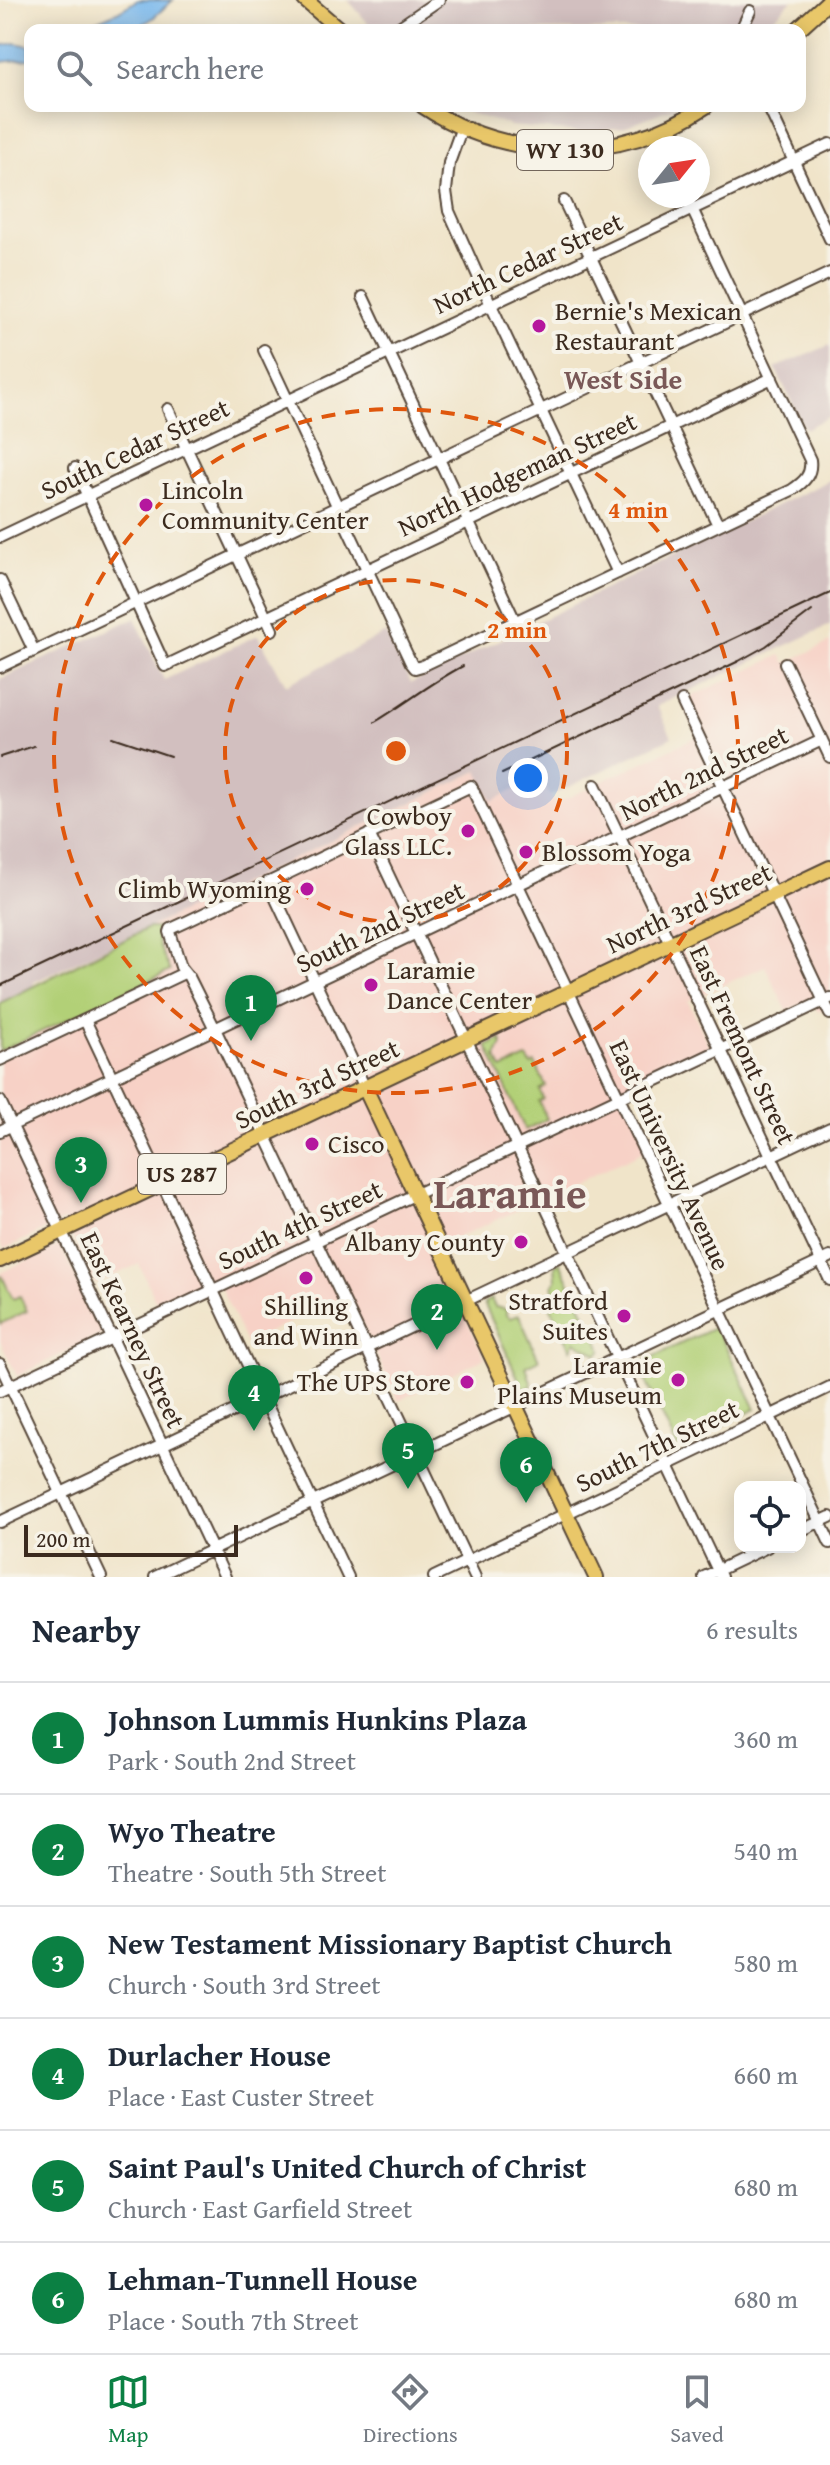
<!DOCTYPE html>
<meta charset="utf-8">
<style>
:root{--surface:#fff;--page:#f6f6f7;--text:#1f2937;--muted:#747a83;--line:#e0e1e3;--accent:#0b8043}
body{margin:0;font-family:"Gentium Book Plus",serif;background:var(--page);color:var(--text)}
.controls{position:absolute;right:24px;bottom:24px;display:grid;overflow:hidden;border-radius:16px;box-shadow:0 4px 20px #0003}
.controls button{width:72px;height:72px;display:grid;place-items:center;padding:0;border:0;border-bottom:2px solid var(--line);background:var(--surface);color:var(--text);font:40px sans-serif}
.compass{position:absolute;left:638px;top:136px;width:72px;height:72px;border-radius:50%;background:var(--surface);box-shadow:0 4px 20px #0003;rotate:60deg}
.scale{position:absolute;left:24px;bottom:20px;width:214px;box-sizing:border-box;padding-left:8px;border:4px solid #3b2a1e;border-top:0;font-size:22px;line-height:28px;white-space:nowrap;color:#3b2a1e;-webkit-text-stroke:6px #f7f3e8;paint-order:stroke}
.you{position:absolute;left:528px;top:778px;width:28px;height:28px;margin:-20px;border:6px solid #fff;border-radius:50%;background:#1a73e8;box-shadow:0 0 0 12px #1a73e833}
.badge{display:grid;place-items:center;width:52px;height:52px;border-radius:50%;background:var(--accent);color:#fff;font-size:26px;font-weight:700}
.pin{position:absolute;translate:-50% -66px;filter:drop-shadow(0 2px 4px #0008)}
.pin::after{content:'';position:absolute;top:42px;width:28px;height:24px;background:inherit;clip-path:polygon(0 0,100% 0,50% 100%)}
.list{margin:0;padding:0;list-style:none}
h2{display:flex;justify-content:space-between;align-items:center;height:104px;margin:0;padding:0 32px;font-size:34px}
h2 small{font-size:26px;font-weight:400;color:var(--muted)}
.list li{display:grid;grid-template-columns:52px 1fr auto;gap:24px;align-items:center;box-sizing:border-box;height:112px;padding:0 32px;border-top:2px solid var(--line)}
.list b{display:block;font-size:30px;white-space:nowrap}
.list p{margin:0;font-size:26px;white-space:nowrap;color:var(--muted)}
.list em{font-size:26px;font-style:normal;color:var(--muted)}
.icon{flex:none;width:44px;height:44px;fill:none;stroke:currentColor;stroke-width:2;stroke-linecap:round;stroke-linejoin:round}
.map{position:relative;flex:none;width:830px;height:1577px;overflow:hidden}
.search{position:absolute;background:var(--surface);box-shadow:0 4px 20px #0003;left:24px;right:24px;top:24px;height:88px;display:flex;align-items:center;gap:20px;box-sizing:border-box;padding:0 28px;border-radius:16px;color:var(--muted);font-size:30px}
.sheet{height:776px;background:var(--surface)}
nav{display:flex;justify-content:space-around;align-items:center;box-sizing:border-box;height:112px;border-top:2px solid var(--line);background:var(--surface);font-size:22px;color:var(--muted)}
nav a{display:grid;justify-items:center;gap:4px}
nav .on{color:var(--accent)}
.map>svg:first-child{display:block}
.built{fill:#f7d1c6}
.industrial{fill:#d2bfbf}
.green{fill:#b2d077;stroke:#767d4a;stroke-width:2}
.water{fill:#78b7ec;stroke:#5a7085;stroke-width:2}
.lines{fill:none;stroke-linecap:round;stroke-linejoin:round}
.minor-casing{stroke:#564638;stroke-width:14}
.major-casing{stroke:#564638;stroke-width:18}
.minor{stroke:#fff;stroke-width:10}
.major{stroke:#e9c769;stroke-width:14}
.rail{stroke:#3b2a1e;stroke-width:2}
.ring{fill:none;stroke:#df570d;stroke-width:4;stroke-dasharray:14 10}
.poi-dot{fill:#b5179e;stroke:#f7f3e8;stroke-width:3}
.labels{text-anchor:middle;stroke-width:8;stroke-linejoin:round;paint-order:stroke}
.shield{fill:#f7f3e8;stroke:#73665b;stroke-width:2}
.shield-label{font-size:24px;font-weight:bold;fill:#3b2a1e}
.street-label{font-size:26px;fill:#3b2a1e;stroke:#f7f3e8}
.poi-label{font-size:26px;fill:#3b2a1e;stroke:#f7f3e8;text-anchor:end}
.neighbourhood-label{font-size:28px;font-weight:bold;fill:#7a5857;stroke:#f7f3e8}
.town-label{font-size:42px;font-weight:bold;fill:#7a5857;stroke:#f7f3e8}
.centre{fill:#df570d;stroke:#f7f3e8;stroke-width:4}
.ring-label{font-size:24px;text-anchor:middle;font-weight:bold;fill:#df570d;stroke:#f7f3e8;stroke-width:8;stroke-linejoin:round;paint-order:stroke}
</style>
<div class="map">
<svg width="830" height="1577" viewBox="0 0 830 1577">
<rect width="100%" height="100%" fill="#f7f3e8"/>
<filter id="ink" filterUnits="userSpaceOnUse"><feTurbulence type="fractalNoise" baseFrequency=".0125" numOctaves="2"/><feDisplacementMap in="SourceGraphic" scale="16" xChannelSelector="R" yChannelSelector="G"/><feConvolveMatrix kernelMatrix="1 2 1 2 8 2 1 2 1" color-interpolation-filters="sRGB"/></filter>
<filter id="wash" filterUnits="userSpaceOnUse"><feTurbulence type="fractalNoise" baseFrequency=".006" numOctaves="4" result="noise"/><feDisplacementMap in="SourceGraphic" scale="32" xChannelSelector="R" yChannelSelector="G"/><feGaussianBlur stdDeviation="1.8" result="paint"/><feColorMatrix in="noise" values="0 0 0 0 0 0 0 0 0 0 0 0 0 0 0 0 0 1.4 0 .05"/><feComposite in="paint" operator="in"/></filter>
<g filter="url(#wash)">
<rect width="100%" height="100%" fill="#f0e4c9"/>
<!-- built -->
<path class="built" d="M830,642V1006L818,1012L811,1000L787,1011L765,966L688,1001L710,1047L624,1088L651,1148L433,1249L485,1358L398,1401L348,1294L246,1343L218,1282L159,1309L139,1264L95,1284L64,1221L4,1249L0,1241V1051L170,971L159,946L157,934L160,929L148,928L479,771L541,777L555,804L698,736L682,701L781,655L786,663Z
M60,1245L103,1334L17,1376L0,1341V1273Z"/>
<!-- industrial -->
<path class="industrial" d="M348,0H792L762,30H374Z
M456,106H677L623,127L580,132L511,126L467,112Z
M830,345V416L805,429L775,368Z
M830,480V625L657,706L672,737L550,796L541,777L492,801L478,771L34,982L32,988L0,1003V679L135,618L164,680L258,635L286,685L386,633L411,683Z"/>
<!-- green -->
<path class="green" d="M148,928H161L157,934L159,946L170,971L0,1051V1003Z
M501,1039L502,1044L496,1057L502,1069L527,1058L531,1065L535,1063L546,1086L540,1090L543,1099L539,1101L547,1119L525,1130L487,1046Z
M560,1262L602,1350L597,1355C590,1348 582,1347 575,1341L571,1349L547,1300L555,1294L553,1285L556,1280L555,1265Z
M2,1276L13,1299L20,1296L27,1311L0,1324V1277Z
M491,1299L495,1307L506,1309V1315L510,1318L519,1315L539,1360L526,1366L532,1386L523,1389L484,1303Z
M716,1327L756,1409L677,1447L638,1364Z"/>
<!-- water -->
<path class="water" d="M138,0H173L153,18L134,30H75L117,12Z
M15,43L30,46V59L0,62V46Z"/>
</g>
<g filter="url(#ink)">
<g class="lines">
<defs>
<path id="minor" d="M395,30L439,0
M741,30L750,11
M768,106L830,239
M462,127L449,163L446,191L449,211L491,305L618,573
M564,201L718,525
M363,297L515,621
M264,350L411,663L415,668L422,666L792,490C804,482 812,475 810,460L686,196
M168,409L272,630
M75,468L165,666L772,378
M0,537L830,144
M0,580L34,651
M785,663L830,757
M0,667L830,273
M682,701L830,1014
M595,785L830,1280
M369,834L721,1577
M268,882L365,1088
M85,1020L348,1577
M0,1060L184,973
M0,1101L225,1577
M0,1131L822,740
M0,1364L101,1577
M0,1391L830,998
M0,1522L830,1128
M800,1531L830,1517
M155,1577L830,1257
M434,1577L830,1387
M475,1577L215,1029L189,977L181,967L170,932L171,929L186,922L471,786L830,1543
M704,1577L767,1547"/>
<path id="major" d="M305,0L340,30
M797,30L830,0
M423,106C509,163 621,163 706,106
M365,1088L596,1577
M0,1260L830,868"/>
</defs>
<!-- minor casing -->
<use href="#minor" class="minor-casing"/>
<!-- major casing -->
<use href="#major" class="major-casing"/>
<!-- minor -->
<use href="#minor" class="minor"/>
<!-- major -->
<use href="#major" class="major"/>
<!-- rail -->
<path class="rail" d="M375,722C405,704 432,682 463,666
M113,737L170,756
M0,757L34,746
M502,774L739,661L766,646L812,611
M0,986L830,593"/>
</g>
</g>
<!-- distance rings -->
<g class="ring">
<circle cx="396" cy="751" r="171"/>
<circle cx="396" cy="751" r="342"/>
</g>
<!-- markers -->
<g class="poi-dot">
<circle cx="539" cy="326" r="8"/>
<circle cx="146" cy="505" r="8"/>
<circle cx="468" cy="831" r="8"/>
<circle cx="526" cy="852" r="8"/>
<circle cx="307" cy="889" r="8"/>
<circle cx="371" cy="985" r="8"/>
<circle cx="312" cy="1144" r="8"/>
<circle cx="521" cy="1242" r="8"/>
<circle cx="306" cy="1278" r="8"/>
<circle cx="624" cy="1316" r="8"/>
<circle cx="678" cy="1380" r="8"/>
<circle cx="467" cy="1382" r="8"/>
</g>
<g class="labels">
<!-- shield labels -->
<g class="shield">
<rect x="517" y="130" width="96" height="40" rx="6"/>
<rect x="138" y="1154" width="88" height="40" rx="6"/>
</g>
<g class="shield-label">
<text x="565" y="158">WY 130</text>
<text x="182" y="1182">US 287</text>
</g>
<!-- street labels -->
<g class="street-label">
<text transform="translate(528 263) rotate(-25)" y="9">North Cedar Street</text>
<text transform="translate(135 449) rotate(-25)" y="9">South Cedar Street</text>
<text transform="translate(517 474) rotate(-25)" y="9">North Hodgeman Street</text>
<text transform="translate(704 773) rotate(-26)" y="9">North 2nd Street</text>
<text transform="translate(689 908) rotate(-25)" y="9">North 3rd Street</text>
<text transform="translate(380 927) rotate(-25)" y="9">South 2nd Street</text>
<text transform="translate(743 1045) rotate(65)" y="9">East Fremont Street</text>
<text transform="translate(317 1084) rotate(-25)" y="9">South 3rd Street</text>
<text transform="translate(670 1155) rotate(65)" y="9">East University Avenue</text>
<text transform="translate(300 1225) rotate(-25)" y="9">South 4th Street</text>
<text transform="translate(133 1330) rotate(65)" y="9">East Kearney Street</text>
<text transform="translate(657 1446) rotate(-26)" y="9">South 7th Street</text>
</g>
<!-- poi labels -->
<g class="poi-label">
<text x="555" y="320" text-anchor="start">Bernie's Mexican<tspan x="555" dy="30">Restaurant</tspan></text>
<text x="162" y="499" text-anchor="start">Lincoln<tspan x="162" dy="30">Community Center</tspan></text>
<text x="452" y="825">Cowboy<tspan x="452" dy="30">Glass LLC.</tspan></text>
<text x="542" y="861" text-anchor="start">Blossom Yoga</text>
<text x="291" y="898">Climb Wyoming</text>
<text x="387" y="979" text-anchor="start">Laramie<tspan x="387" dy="30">Dance Center</tspan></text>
<text x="328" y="1153" text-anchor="start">Cisco</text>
<text x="505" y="1251">Albany County</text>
<text x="608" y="1310">Stratford<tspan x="608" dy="30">Suites</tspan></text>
<text x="306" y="1315" text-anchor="middle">Shilling<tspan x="306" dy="30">and Winn</tspan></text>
<text x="662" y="1374">Laramie<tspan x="662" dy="30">Plains Museum</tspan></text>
<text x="451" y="1391">The UPS Store</text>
</g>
<!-- neighbourhood labels -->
<g class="neighbourhood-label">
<text x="623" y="389">West Side</text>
</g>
<!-- town labels -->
<g class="town-label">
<text x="510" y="1208">Laramie</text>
</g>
</g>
<circle cx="396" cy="751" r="12" class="centre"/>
<g class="ring-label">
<text x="638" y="518">4 min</text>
<text x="517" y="638">2 min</text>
</g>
</svg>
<div class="controls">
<button><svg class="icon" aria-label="locate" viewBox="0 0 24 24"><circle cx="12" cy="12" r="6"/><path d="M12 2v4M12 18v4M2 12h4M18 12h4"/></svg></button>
</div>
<svg class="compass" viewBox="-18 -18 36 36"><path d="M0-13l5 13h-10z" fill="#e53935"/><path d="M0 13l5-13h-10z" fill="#747a83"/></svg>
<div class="scale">200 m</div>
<div class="you"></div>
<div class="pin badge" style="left:251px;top:1041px">1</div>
<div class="pin badge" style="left:437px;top:1350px">2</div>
<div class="pin badge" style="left:81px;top:1203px">3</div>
<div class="pin badge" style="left:254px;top:1431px">4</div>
<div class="pin badge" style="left:408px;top:1489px">5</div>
<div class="pin badge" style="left:526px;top:1503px">6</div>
<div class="search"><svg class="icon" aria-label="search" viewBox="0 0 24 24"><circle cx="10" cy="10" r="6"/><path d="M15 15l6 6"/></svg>Search here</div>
</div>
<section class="sheet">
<h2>Nearby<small>6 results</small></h2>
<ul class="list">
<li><span class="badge">1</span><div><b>Johnson Lummis Hunkins Plaza</b><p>Park · South 2nd Street</p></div><em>360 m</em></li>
<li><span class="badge">2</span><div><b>Wyo Theatre</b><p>Theatre · South 5th Street</p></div><em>540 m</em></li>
<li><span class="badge">3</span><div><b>New Testament Missionary Baptist Church</b><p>Church · South 3rd Street</p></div><em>580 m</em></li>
<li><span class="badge">4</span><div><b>Durlacher House</b><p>Place · East Custer Street</p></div><em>660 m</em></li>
<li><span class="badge">5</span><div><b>Saint Paul's United Church of Christ</b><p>Church · East Garfield Street</p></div><em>680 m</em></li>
<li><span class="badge">6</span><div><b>Lehman-Tunnell House</b><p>Place · South 7th Street</p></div><em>680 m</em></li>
</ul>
</section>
<nav>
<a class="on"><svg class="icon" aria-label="map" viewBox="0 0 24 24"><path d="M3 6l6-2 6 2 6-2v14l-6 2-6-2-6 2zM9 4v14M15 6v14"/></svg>Map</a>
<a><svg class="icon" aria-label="directions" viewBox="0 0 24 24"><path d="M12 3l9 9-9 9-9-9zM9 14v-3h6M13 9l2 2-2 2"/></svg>Directions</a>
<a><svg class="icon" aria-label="saved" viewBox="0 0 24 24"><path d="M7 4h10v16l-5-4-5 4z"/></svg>Saved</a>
</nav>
